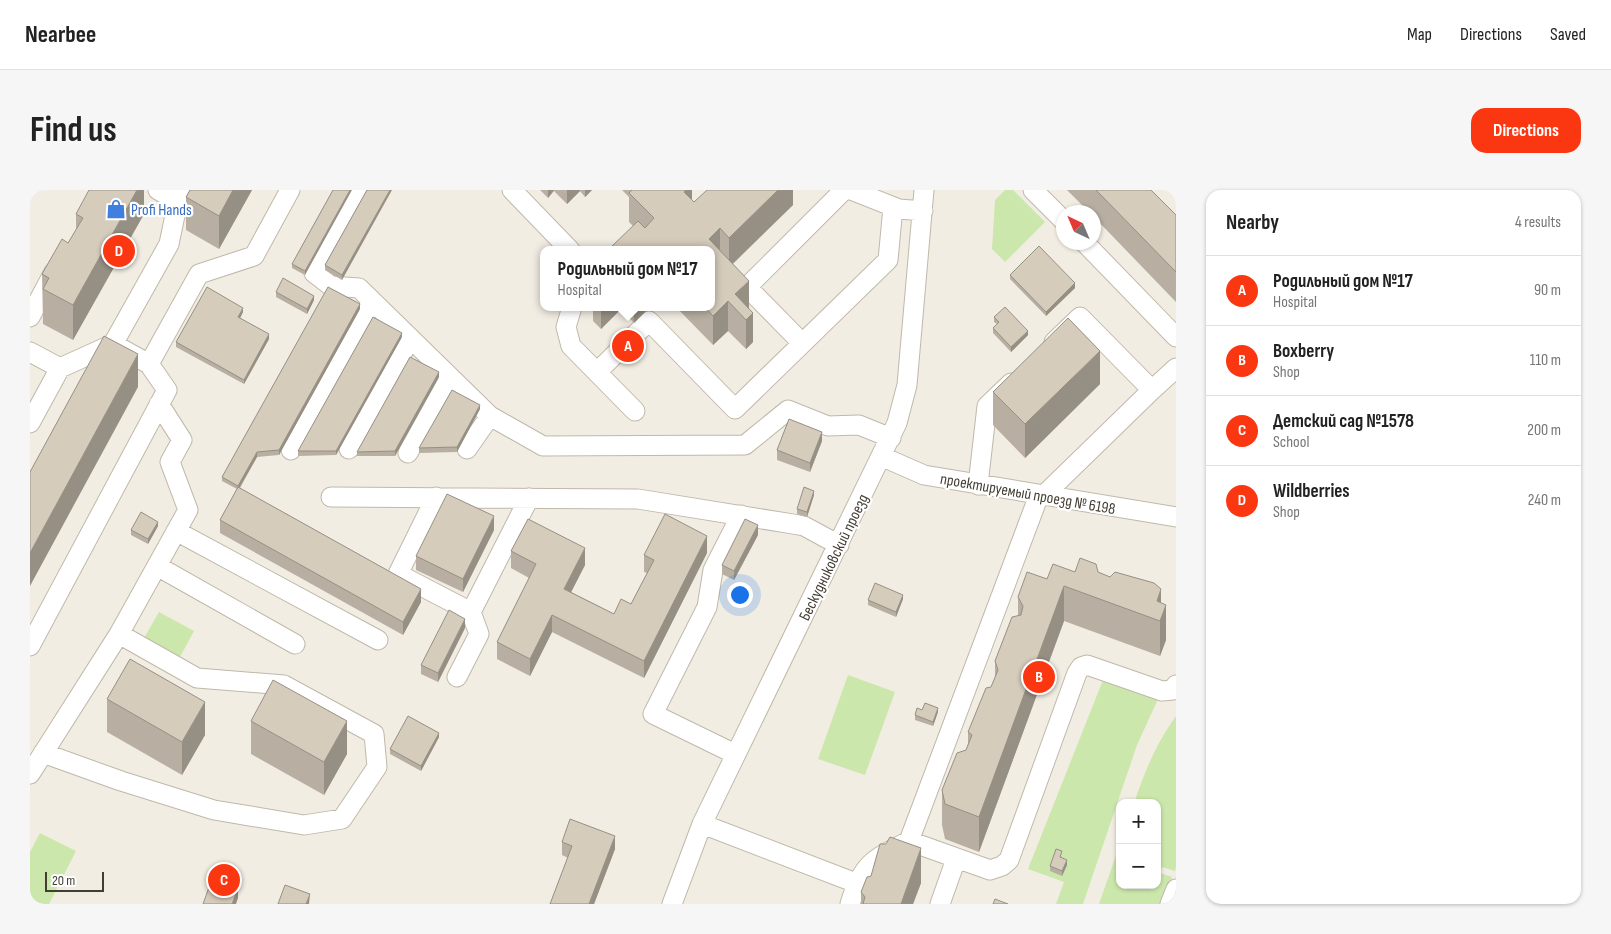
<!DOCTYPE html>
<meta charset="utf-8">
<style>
:root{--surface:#fff;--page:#f6f6f6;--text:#222;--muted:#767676;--line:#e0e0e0;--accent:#fb3711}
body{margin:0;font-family:"Sofia Sans Condensed",sans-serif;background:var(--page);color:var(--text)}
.controls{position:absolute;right:15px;bottom:15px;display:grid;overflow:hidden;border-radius:10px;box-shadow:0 1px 4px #0004}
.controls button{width:45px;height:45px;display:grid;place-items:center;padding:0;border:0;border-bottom:1px solid var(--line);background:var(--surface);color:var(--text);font:25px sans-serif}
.compass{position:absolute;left:1026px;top:15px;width:45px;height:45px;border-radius:50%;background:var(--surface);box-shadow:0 1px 4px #0004;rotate:316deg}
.scale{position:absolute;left:15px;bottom:12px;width:59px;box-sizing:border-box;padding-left:5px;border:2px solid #433d33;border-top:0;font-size:14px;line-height:18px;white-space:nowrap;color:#433d33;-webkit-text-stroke:4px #fff;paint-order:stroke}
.you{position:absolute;left:709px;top:404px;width:18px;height:18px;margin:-12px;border:4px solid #fff;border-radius:50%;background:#1a73e8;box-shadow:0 0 0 8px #1a73e833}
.badge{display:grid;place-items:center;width:32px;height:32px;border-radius:50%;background:var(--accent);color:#fff;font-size:16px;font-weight:700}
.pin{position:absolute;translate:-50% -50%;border:2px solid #fff;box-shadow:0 1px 5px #0006}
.popup{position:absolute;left:510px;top:56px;width:175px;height:65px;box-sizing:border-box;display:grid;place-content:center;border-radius:10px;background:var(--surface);filter:drop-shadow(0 1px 4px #0005);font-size:16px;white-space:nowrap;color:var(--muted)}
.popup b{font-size:19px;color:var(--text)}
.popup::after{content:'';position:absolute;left:50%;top:100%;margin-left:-10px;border:10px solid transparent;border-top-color:var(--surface)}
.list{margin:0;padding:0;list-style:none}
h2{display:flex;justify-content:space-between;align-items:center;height:65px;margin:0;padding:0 20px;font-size:21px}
h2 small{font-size:16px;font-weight:400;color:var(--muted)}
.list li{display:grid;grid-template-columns:32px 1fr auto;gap:15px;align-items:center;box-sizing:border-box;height:70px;padding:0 20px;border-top:1px solid var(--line)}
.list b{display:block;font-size:19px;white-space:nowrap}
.list p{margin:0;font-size:16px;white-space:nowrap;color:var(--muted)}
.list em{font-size:16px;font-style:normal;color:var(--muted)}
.map{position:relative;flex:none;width:1146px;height:714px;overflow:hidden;border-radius:15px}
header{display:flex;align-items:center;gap:30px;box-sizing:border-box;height:70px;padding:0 25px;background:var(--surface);border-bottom:1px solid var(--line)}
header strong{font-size:24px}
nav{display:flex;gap:28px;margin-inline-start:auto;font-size:18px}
.intro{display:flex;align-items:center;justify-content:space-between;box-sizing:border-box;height:120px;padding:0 30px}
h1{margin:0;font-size:35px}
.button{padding:12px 22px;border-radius:15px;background:var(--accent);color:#fff;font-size:18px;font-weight:700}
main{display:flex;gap:30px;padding:0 30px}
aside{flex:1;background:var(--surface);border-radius:15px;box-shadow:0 1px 4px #0004}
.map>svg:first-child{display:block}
.green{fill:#cbe7ab}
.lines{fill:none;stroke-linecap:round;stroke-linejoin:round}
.minor-casing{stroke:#c0b8a9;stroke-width:21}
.minor{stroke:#fff;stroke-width:19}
.wall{fill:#b8afa2}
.shaded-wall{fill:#968f84}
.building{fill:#d6ccbc;stroke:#968f84}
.labels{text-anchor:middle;stroke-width:4.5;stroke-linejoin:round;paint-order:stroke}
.shop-label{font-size:16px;fill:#366cbe;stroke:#fff;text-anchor:start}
.street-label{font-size:16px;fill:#433d33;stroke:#fff}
</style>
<header>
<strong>Nearbee</strong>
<nav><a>Map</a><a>Directions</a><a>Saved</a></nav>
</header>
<div class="intro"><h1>Find us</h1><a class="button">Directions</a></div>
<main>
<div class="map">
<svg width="1146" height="714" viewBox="0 0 1146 714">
<rect width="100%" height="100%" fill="#f2ede3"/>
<!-- green -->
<path class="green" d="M975,0H983L1015,32L975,72L962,59L965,10Z
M129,422L164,441L150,467L114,448Z
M818,485L865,502L835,585L788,569Z
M1073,490L1128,509L1107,555L1053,714H1026L1034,692L998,679Z
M1146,526V677L1145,681L1132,677L1130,683L1142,687L1133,714H1069L1090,654V695H1127V613H1104C1115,581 1126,554 1146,526Z
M10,643L46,661L19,714H0V662Z"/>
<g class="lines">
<defs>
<path id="minor" d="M128,0L148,11
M330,0L284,83L301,96L329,98L460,226L513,256L715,255L758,220L798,236L829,235L861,248
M482,0L540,60
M821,0L869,19L893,21
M1003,0L1034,31
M1054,52L1146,147
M542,117L536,137L541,156L605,221
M0,127L24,82
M1024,152L1050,127L1122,200L1146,178
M772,153L717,97L814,0
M0,162L30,178L0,233
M119,174L169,84L224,66L260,0
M30,178L83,154
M567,182L619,131L705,219L858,70L863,17
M319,259L380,149
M437,259L460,226
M261,260L342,111
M378,263L420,187
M853,267L894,285L1146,327
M948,295L957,216L981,193
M1013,306L1122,200
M301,307L608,309L763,334L774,336L809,355
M406,307L368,384L441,422
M146,341L348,450
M127,376L265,454
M0,456L137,200L119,174L83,154L139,54L148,11L154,0
M427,487L449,444L441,422L499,308
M13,563L91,591L184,620L274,635L312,629L347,577L344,544L254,495L167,488L89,444
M705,564L623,524L677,417L683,380L711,325
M0,584L89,444L158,320L140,272L152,250L129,214
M672,634L826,693
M879,651L960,680L972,676L979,670L1047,483L1051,477L1057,475L1132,501L1143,500L1146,495
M642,714L672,634L867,233L877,195L894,0
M820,714C832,674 843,669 879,651L1009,305
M910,714L926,669
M1140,714L1146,699"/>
</defs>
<!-- minor casing -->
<use href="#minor" class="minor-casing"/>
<!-- minor -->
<use href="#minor" class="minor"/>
</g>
<!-- wall -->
<path class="wall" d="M114,0V24L43,150L13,134L12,84L38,53L46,40V24Z
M160,0H222L189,59L156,40V7Z
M303,0L275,85L262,78V74Z
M337,0L312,90L295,80V75Z
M510,0H562L555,7L550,1L537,14L524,1L518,8Z
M592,0H662V10L664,12L763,0V15L703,74L719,119L723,152L716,159L698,141L683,155L646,117H682V60L603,36L599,32V7Z
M1037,0H1121L1146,25V112L1064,27V22H1059Z
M980,85L1045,98L1016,126L980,89Z
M246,102L284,110L277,124L246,107Z
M563,117H620L604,133L591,119L571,139L563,131Z
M330,119L249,265L227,267L210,298L391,412L373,445L190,343V330L207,299L192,291V287Z
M213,122L210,128L239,149L214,194L146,157V152Z
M964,127L998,145L981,162L963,143V138L967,134L964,132Z
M372,147L306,265L268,266V261Z
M409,187L365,266H327V262Z
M1070,194L995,268L963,235V202Z
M450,219L427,262L389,263V258Z
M792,251L780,282L747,270V260Z
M784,305L777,327L767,324V319Z
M128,336L118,354L101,345V340Z
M464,340L433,402L386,380V366Z
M728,345L704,390L692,384V375Z
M481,361L555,375L541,402L584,424L601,414L617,383L614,382V365L677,363L614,488L522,442L500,486L467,469V452L499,388L481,378Z
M1045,382H1068L1131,413L1136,450L1130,466L1034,431L949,662L915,649L912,635V600L936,560L938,554V542L961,497L965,489V471L988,425V407L1017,389Z
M873,409L866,427L838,415V410Z
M435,438L408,492L391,484V475Z
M77,509L175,545L152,585L77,542Z
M892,520L908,522L903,536L885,530V525Z
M221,531L317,564L294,605L221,564Z
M409,547L391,581L360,564V559Z
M532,652L585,659L564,714H520L538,668L532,665Z
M1032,666L1031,668L1037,675L1032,686L1020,681V676Z
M891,693L883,714H831V702Z"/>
<!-- shaded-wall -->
<path class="shaded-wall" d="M107,0H114V24L43,150V115Z
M203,0H222L189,59V26Z
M320,0H322L275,85V81Z
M360,0H362L312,90V85Z
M518,0H524L518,8Z
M537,0H550V1L537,14Z
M555,0H562L555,7Z
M656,0H662V24L654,2Z
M748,0H763V15L699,77V48Z
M690,38V68L679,49Z
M719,91V120L705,104Z
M1045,93V98L1016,126V122Z
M284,106V110L277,124V119Z
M698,111V141L683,155V126Z
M330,114V119L249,265V260Z
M571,117H591V119L571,139Z
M604,117H620L604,133Z
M213,118V122L208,132V127Z
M723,123V152L716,159V130Z
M998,141V145L981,162V157Z
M372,143V147L306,265V261Z
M239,144V149L214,194V190Z
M1070,161V194L995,268V234Z
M108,164V197L0,396V363Z
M409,182V187L365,266V261Z
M450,215V219L427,262V257Z
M792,242V251L780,282V273Z
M227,262V267L208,300V296Z
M784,301V305L777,327V322Z
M464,326V340L433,402V389Z
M128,332V336L118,354V349Z
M728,335V345L704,390V381Z
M677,346V363L614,488V471Z
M555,358V375L534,416V399Z
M1034,396V431L949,662V627Z
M391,399V412L373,445V432Z
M1131,399V428L1136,415V450L1130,466V431L1127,411Z
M873,405V409L866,427V422Z
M522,425V442L500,486V469Z
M435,429V438L408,492V483Z
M175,512V545L152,585V552Z
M908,518V522L903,536V532Z
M317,531V564L294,605V572Z
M409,543V547L391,581V576Z
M585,646V659L564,714H559Z
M891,658V693L883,714H871Z
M1037,670V675L1032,686V681Z
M208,699V708L206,714H202Z
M280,704L279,714H276Z"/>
<!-- building -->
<path class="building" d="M59,0H107L43,115L13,99L19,88L12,84L32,49L38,53L53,28L46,24Z
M160,0H203L189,26L156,7Z
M303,0H320L275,81L262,74Z
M337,0H360L312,85L295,75Z
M602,0H656L654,2L664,12L677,0H748L699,48L690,38L679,49L719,91L705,104L723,123L716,130L698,111L683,126L675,117H682V60H578L608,31L615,38L624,28L599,3Z
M1066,0H1121L1146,25V82Z
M1009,56L1045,93L1016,122L980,85Z
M253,88L284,106L277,119L246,102Z
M177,97L213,118L208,127L239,144L214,190L146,152Z
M298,97L330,114L249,260L227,262L208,296L192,287Z
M975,117L998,141L981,157L963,138L969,132L964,127Z
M343,127L372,143L306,261H268Z
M1038,128L1070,161L995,234L963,202Z
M74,146L108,164L0,363V282Z
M380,167L409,182L365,261L327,262Z
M422,200L450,215L427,257L389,258Z
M759,229L792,242L780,273L747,260Z
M208,297L391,399L373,432L190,330Z
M774,297L784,301L777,322L767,319Z
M417,304L464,326L433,389L386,366Z
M111,322L128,332L118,349L101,340Z
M635,324L677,346L614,471L522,425L500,469L467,452L506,374L481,361L498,329L555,358L534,399L584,424L591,409L601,414L624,370L614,365Z
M715,329L728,335L704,381L692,375Z
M1050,368L1066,374L1068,382L1080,387L1085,382L1124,393L1131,399L1127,411L1136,415L1130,431L1034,396L949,627L915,614L912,600L927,563L936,560L942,545L938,542L956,498L961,497L968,480L965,471L982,427L991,425L993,416L988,407L997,382L1017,389L1023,374L1045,382Z
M845,393L873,405L866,422L838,410Z
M419,420L435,429L408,483L391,475Z
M100,469L175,512L152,552L77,509Z
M243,490L317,531L294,572L221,531Z
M895,513L908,518L903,532L885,525L887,518L892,520Z
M378,526L409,543L391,576L360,559Z
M540,629L585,646L559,714H520L542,656L532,652Z
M860,647L891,658L871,714H833L835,707L831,702L837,687L841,686L850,654H856Z
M1026,659L1032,661L1030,667L1037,670L1032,681L1020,676Z
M182,689L208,699L202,714H173Z
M255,695L280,704L276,714H248Z
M965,709L978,714H963Z"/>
<!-- icons -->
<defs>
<symbol id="shop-bare" viewBox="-9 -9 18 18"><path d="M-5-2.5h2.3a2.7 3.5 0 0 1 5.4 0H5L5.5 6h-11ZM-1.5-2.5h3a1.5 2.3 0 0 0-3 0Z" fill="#3f7fe0" stroke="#fff" stroke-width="2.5" paint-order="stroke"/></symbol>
</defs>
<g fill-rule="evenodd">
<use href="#shop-bare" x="72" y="5" width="28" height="28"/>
</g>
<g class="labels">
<!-- shop labels -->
<g class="shop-label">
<text x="101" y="25">Profi Hands</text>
</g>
<!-- street labels -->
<g class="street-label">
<text transform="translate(998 303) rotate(10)" y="6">проектируемый проезд № 6198</text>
<text transform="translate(803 367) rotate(-64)" y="6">Бескудниковский проезд</text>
</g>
</g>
</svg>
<div class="controls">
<button>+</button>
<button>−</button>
</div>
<svg class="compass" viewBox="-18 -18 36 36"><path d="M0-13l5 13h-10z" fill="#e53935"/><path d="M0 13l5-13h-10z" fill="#767676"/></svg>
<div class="scale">20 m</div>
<div class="you"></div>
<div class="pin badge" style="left:598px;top:156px">A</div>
<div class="popup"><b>Родильный дом №17</b>Hospital</div>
<div class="pin badge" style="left:1009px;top:487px">B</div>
<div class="pin badge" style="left:194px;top:690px">C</div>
<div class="pin badge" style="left:89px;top:61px">D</div>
</div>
<aside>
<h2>Nearby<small>4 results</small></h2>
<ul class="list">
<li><span class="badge">A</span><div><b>Родильный дом №17</b><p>Hospital</p></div><em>90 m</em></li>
<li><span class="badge">B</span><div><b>Boxberry</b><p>Shop</p></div><em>110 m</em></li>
<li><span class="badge">C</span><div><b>Детский сад №1578</b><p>School</p></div><em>200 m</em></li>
<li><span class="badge">D</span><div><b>Wildberries</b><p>Shop</p></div><em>240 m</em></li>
</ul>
</aside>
</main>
